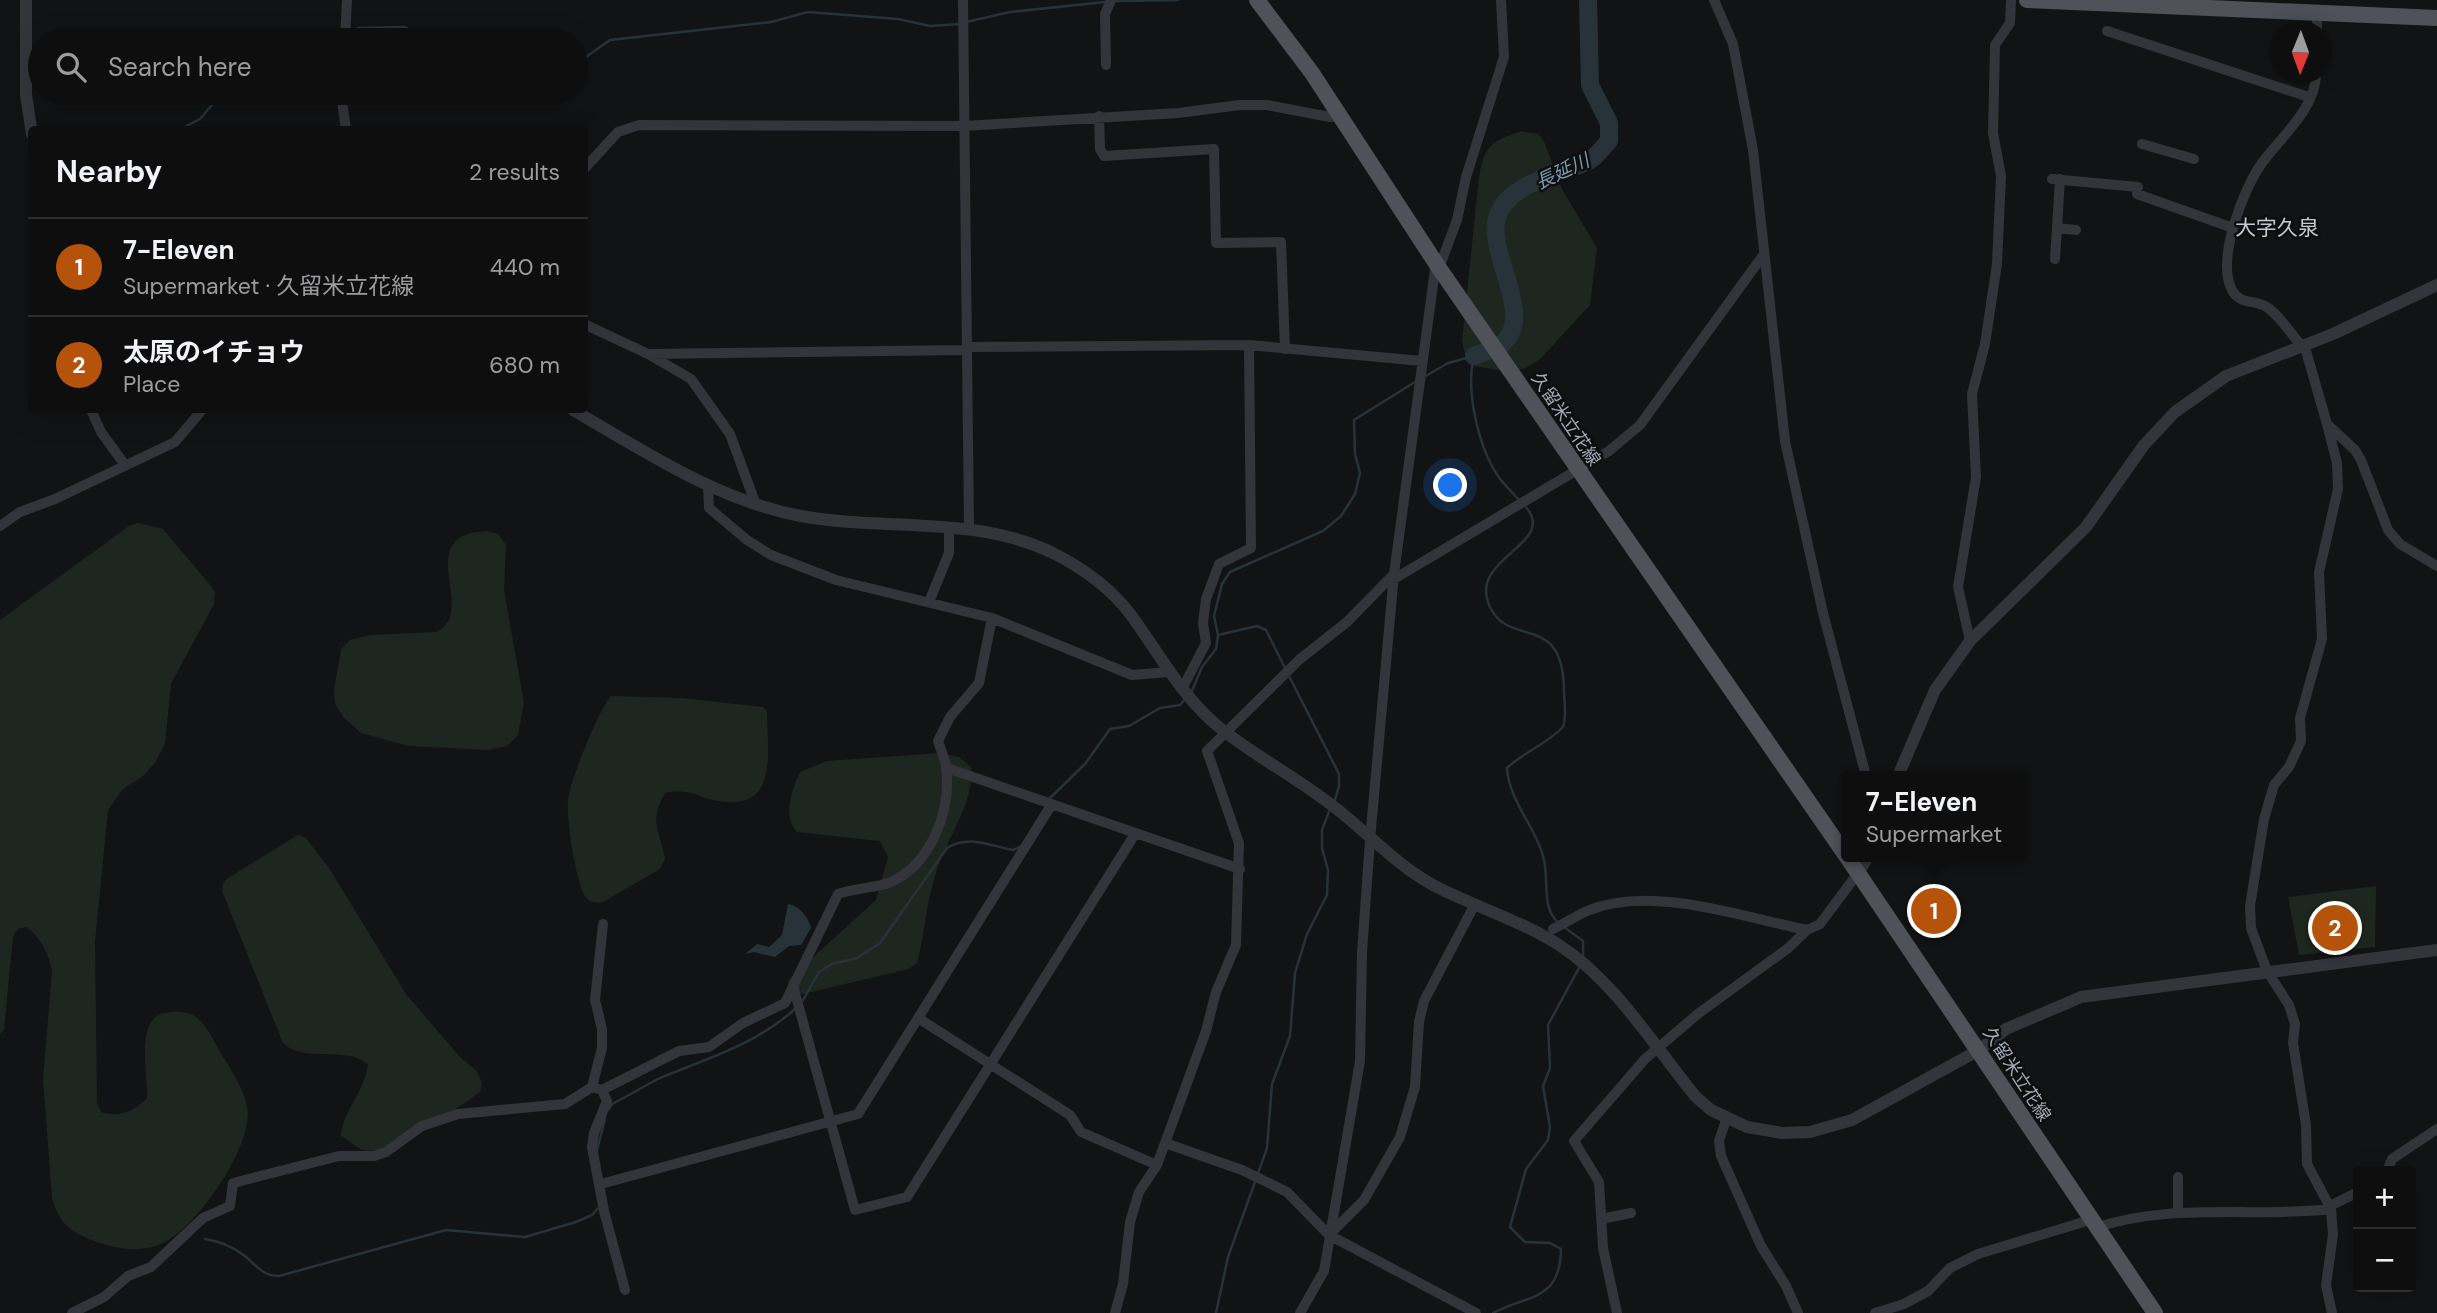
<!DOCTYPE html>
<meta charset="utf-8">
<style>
:root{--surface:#0e0e0f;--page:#171718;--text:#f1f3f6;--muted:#9b9c9e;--line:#2e2e2f;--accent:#b45309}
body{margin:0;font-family:"DM Sans","Noto Sans JP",sans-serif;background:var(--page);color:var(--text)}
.controls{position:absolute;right:21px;bottom:21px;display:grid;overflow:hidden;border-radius:7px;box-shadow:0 7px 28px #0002}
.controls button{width:63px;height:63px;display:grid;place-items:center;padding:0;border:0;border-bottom:2px solid var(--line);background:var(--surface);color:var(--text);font:35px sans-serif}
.compass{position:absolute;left:2269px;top:21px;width:63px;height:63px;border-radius:50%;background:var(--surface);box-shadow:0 7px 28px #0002;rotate:181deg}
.you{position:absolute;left:1451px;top:486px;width:24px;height:24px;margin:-18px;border:5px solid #fff;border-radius:50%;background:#1a73e8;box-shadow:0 0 0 10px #1a73e833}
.badge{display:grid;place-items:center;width:46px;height:46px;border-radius:50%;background:var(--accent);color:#fff;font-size:23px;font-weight:700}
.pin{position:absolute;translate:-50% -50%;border:4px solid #fff;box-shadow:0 2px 7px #0006}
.popup{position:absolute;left:1841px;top:771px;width:186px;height:91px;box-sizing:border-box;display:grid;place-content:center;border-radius:7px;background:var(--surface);filter:drop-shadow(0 2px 5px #0005);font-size:23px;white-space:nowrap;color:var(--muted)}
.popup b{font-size:26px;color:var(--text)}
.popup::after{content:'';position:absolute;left:50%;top:100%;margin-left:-14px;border:14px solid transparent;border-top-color:var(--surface)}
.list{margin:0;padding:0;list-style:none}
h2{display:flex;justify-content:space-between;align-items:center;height:91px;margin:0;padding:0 28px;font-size:30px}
h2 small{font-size:23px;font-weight:400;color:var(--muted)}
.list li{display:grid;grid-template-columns:46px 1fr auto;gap:21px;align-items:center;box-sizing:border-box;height:98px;padding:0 28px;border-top:2px solid var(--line)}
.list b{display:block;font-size:26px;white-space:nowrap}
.list p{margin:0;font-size:23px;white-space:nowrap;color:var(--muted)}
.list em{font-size:23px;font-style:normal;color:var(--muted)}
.icon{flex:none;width:38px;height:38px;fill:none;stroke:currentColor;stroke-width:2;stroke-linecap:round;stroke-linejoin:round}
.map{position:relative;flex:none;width:2437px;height:1313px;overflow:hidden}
.search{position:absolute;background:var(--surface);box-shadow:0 7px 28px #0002;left:28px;top:28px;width:560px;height:77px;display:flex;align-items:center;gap:18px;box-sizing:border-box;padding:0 24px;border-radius:38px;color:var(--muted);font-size:26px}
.panel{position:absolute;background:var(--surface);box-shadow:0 7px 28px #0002;left:28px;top:126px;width:560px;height:287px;border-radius:7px}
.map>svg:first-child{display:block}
.green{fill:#1e271f}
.water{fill:#283339}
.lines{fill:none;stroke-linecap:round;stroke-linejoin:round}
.stream{stroke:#283339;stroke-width:2.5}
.river{stroke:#283339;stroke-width:18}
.minor{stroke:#33353a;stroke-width:10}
.tertiary{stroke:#33353a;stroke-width:12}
.primary{stroke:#4f5259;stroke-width:16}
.labels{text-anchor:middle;stroke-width:5;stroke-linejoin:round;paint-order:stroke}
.street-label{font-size:18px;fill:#a3abb6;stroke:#0e0e0f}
.water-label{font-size:19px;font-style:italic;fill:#779db4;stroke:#0e0e0f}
.quarter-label{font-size:21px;fill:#c4c9d2;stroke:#0e0e0f}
</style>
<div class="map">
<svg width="2437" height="1313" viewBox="0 0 2437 1313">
<rect width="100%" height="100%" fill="#121314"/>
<!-- green -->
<path class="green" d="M1521,131L1538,134L1543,139L1562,189L1597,248L1590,305L1540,359L1526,368L1510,372L1474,366L1466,357L1462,341L1479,177C1485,144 1491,142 1521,131Z
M138,523L163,529L211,586L215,592L214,604L171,684L165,744L155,763L142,777L123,789L108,810L95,941L97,1103L102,1113C122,1116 133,1112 147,1098C148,1075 135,1018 164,1013C198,1007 204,1023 219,1050C229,1067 243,1086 247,1106C255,1145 196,1229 161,1244C138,1253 116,1249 94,1241C70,1232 59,1223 52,1198L43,1078L52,972C49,954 41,937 26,927L18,929L13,936L4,1030L0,1034V620L129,526Z
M487,531L498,534L506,545L504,590L524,703L518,735L507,746L489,750L408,746L361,733L344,718L335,704L334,690L341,649L350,640L370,635L436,632C480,613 409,534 487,531Z
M611,696L682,698L763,707L767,711C767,751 780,812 718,801C698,797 686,787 665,793C648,823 660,829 665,859L660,869L603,902C597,903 592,903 587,899C576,887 566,817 568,800C569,783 600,707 611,696Z
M940,753L959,757L971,767C975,802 946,839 936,873C926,902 925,933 917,963L909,969L803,994L788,993V980L876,900L888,857L880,841L797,832C782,817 792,789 800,772L827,761Z
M298,835L305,837L329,868L406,994L460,1057L477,1071L482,1083L480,1092C454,1110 397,1157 364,1150C356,1148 348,1140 341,1136C342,1112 365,1092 368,1064C344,1045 305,1064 283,1043L222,891L223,883L228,878Z
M2376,886L2375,947L2299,955L2288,897Z"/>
<!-- water -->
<path class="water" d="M788,904C799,906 808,916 811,928L801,945L789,946L775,957L754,952L745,954L757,944L769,947L782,935Z"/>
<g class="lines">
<!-- stream -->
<path class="stream" d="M1115,1L1178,0
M966,22L1010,12L1105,2
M351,40L358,28L404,27L432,40
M492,40H509
M576,64L610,40L771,22L808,12L898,19L930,26L960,24
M179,130L200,119L217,99L256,103L286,93
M1474,357C1465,391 1479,448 1498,476C1504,485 1513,493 1520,501
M1424,377L1448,363L1474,356
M1525,506C1560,545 1466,557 1490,607C1510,649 1563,611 1564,690C1564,702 1567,717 1563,727C1547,744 1524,752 1507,768C1509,802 1537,828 1544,860C1549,881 1541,909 1559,923
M1218,635L1257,626L1266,630L1286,670
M1289,676L1339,774V786L1334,803
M1191,693L1202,667L1216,649L1218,635L1214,616L1222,584L1230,572L1323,531L1341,516L1355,494L1360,473L1355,454L1354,420L1415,382
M1049,799L1085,764L1110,729L1129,726L1160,708L1180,705L1186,698
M1564,927L1583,941V956
M802,1002L819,972L832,964L857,958L880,943L947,848C969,834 990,846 1013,850L1020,847
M609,1109L612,1104C628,1096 644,1086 660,1078C708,1058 755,1045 795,1009
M597,1150L605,1119
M1257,1176L1267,1148L1272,1084L1290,1036L1295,973L1307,934L1327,895L1328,870L1322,848V830L1330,809
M205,1239C218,1241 231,1246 242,1254C255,1263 261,1276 279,1276L446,1230L525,1237L576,1222L592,1215L599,1207
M1216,1313L1228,1257L1255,1182
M1493,1313C1530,1294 1560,1301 1561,1249L1550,1243L1525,1242L1510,1227L1526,1169L1548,1140L1550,1127L1543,1086L1550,1068L1548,1025L1580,966"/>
<!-- river -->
<path class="river" d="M1474,356C1483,352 1497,349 1504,342C1534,314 1487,253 1497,218C1507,182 1562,175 1590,160C1597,156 1603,147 1609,141V123L1590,85L1588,0"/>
<!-- minor -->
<path class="minor" d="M963,0L969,528
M1714,0L1733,44L1753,150L1785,441L1823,613L1866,776
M2107,31L2309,97
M2317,32V12
M345,40L347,0
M1106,65L1105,14L1111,0
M341,93L346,130
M1099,116L1100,149L1104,156L1214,149L1216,243L1281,242L1285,349
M2142,144L2194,159
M584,169L618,132L639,125L964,126L1178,113L1240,105H1267L1330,117L1340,116
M2052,179L2138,187
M2137,194L2233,228
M2057,228L2076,230
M2055,259L2060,179
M584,324L648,354L691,379L730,434L756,505
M2304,344L2327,424L2337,463L2338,489L2319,572L2322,639L2300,718L2301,741L2289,767L2274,785L2264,819L2250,906L2251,928L2267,971L2289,1005L2295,1024L2293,1043L2306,1125L2307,1164L2331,1209L2333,1235L2326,1285L2332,1313
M2301,345C2291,334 2278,313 2265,306C2253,300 2239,304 2232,290C2216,260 2243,189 2262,163C2281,137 2316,108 2316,74
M966,347L1249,345L1422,361
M648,354L966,350
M91,410L101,432L125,465
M2327,424L2355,450L2361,460L2388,530L2400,544L2437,566
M708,486L709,508L747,540L771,555L836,580L992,618L1132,675L1169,672
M0,526L20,512L55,499L175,442L202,410
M1394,579L1609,451L1640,425L1764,254
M929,602L949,553V527
M1970,641L1958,587L1976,477L1972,394L1985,344L1997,264L2001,176L1993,133L1995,45L2010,23L2011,0
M1182,689L1206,643L1203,623L1206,599L1219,564L1251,548L1249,345
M947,768L1240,869
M1553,929C1565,923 1576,916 1587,911C1650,884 1742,917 1807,930
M793,986L855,1210L907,1197L1135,834
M918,1018L1070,1115L1081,1132L1157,1165
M592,1087L602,1090L679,1051L709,1047L743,1023L785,1003L838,894C855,888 876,888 891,882C931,864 952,810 946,767C945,759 941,750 938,741L950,717L979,683L992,618
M602,1090L607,1101L594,1133L592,1147L604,1211L625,1290
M1727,1117L1719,1141L1721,1156L1761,1246L1786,1286L1798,1313
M1165,1143L1242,1170L1287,1192L1329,1235L1476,1313
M2387,1171L2392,1159L2437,1129
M2178,1177V1213
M601,1184L858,1114L1052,804
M2330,1206L2358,1192
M1601,1219L1631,1213
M2095,1228C2171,1202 2253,1218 2331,1209
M1329,1235L1364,1200L1400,1137L1415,1087L1419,1022L1424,1001L1475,904
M72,1313L104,1297L128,1276L151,1267L203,1218L230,1206L233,1183L339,1156H374L386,1152L422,1126L458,1114L565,1104L592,1087L602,1048V1029L595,1000L603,924
M1115,1313L1123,1284L1130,1222L1139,1192L1157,1165L1206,1031L1216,992L1236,945L1239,843L1207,751L1300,659L1347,622L1394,574
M1300,1313L1324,1271L1360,1061L1362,952L1370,840L1394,574L1435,270L1439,268L1457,220L1466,177L1504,57L1501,0
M1617,1313L1603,1248L1599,1182L1574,1141L1645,1059L1699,1013L1787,949L1807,930L1820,924L1858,873
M1875,1313L1904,1304L1928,1291L1950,1268L1978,1254L2090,1220"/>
<!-- tertiary -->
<path class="tertiary" d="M26,0V95L32,134
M573,410C646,452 716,500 801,516C884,531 972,515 1051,552C1081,567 1111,588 1131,615C1161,656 1184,701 1225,732C1263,761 1306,783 1343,814C1374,839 1399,867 1435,886C1475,907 1520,920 1559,945C1615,981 1654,1046 1696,1097L1711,1110L1747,1127L1782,1133L1810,1132L1852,1120L1979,1050L2006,1029L2081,997L2437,950
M1898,776L1935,690L1970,641L2086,527L2144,445L2175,412L2226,376L2333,334L2437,285
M1858,873L1868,857"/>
<!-- primary -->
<path class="primary" d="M1257,0L1312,73L1439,268L1858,873L2155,1313
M2027,0L2437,18"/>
</g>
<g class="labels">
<!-- street labels -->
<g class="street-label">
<text transform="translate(1566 419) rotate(56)" y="6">久留米立花線</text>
<text transform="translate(2017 1074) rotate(57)" y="6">久留米立花線</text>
</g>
<!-- water labels -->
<g class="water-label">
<text transform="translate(1562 171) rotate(-25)" y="7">長延川</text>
</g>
<!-- quarter labels -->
<g class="quarter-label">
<text x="2277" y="235">大字久泉</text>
</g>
</g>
</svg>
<div class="controls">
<button>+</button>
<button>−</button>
</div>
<svg class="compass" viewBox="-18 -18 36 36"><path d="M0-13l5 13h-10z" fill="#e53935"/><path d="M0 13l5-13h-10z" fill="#9b9c9e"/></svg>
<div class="you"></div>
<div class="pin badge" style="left:1934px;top:911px">1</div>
<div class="popup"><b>7-Eleven</b>Supermarket</div>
<div class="pin badge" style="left:2335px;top:928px">2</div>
<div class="search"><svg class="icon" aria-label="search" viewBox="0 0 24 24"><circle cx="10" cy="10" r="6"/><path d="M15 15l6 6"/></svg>Search here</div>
<section class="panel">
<h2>Nearby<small>2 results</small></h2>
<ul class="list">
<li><span class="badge">1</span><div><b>7-Eleven</b><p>Supermarket · 久留米立花線</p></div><em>440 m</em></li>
<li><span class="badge">2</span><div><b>太原のイチョウ</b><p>Place</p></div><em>680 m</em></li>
</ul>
</section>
</div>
